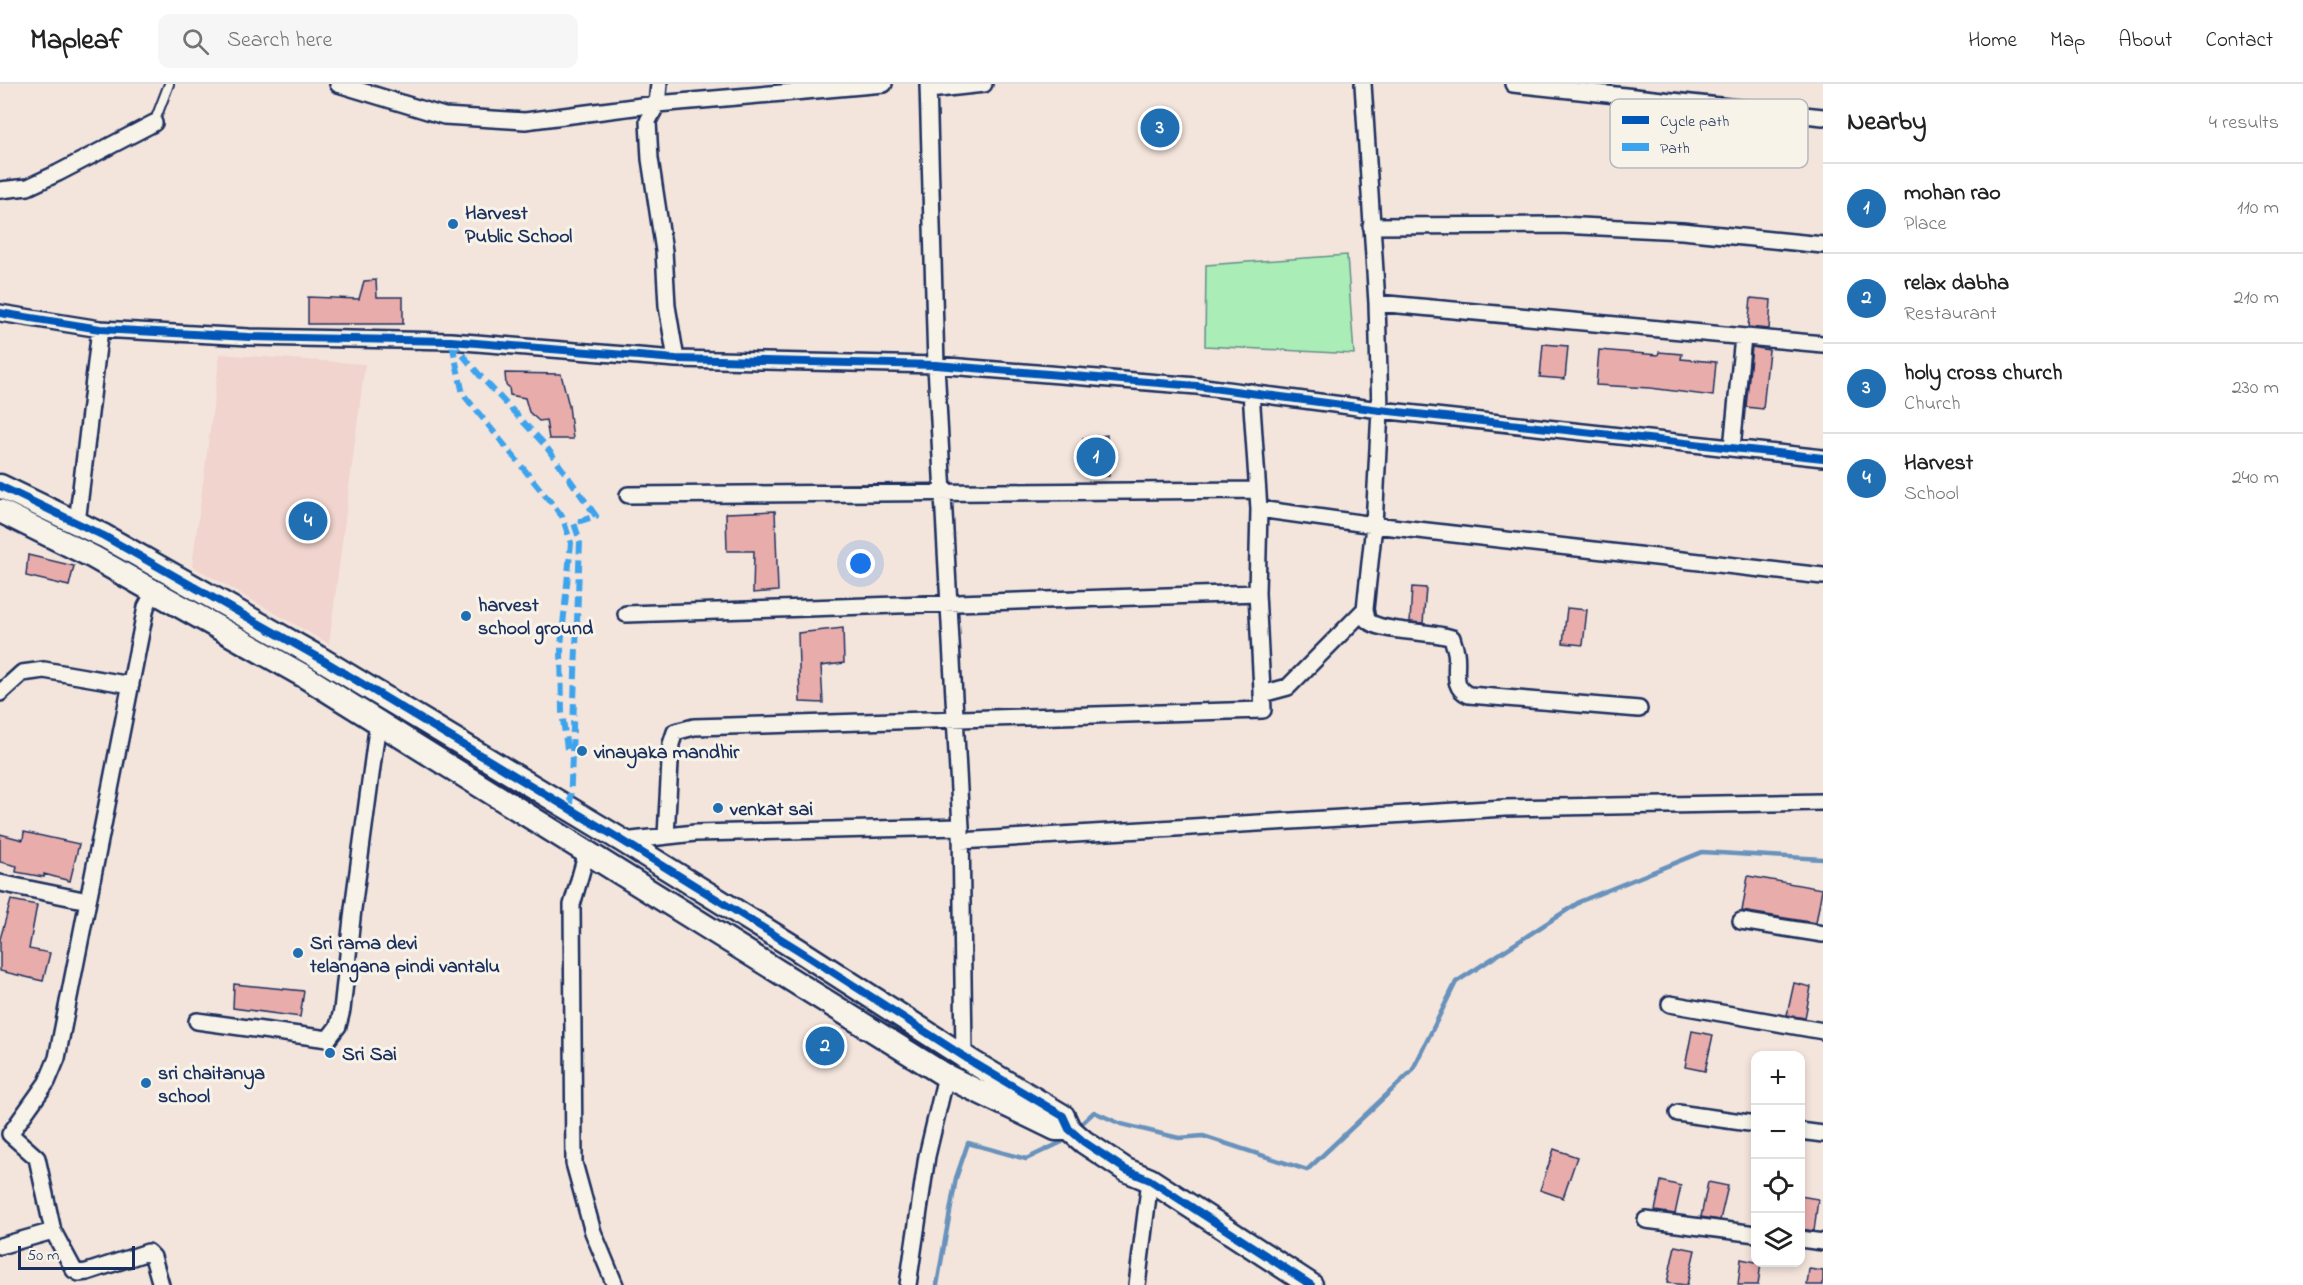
<!DOCTYPE html>
<meta charset="utf-8">
<style>
:root{--surface:#fff;--page:#f6f6f6;--text:#222;--muted:#767676;--line:#e0e0e0;--accent:#1f6fb2}
body{margin:0;font-family:"Indie Flower",sans-serif;background:var(--page);color:var(--text)}
.controls{position:absolute;right:18px;bottom:18px;display:grid;overflow:hidden;border-radius:12px;box-shadow:0 3px 9px #0003}
.controls button{width:54px;height:54px;display:grid;place-items:center;padding:0;border:0;border-bottom:2px solid var(--line);background:var(--surface);color:var(--text);font:30px sans-serif}
.scale{position:absolute;left:18px;bottom:15px;width:117px;box-sizing:border-box;padding-left:6px;border:3px solid #1b2f5e;border-top:0;font-size:16px;line-height:21px;white-space:nowrap;color:#1b2f5e;-webkit-text-stroke:4px #f7f3e8;paint-order:stroke}
.you{position:absolute;left:861px;top:480px;width:21px;height:21px;margin:-15px;border:4px solid #fff;border-radius:50%;background:#1a73e8;box-shadow:0 0 0 9px #1a73e833}
.badge{display:grid;place-items:center;width:39px;height:39px;border-radius:50%;background:var(--accent);color:#fff;font-size:20px;font-weight:700}
.pin{position:absolute;translate:-50% -50%;border:3px solid #fff;box-shadow:0 2px 6px #0006}
.list{margin:0;padding:0;list-style:none}
h2{display:flex;justify-content:space-between;align-items:center;height:78px;margin:0;padding:0 24px;font-size:26px}
h2 small{font-size:20px;font-weight:400;color:var(--muted)}
.list li{display:grid;grid-template-columns:39px 1fr auto;gap:18px;align-items:center;box-sizing:border-box;height:90px;padding:0 24px;border-top:2px solid var(--line)}
.list b{display:block;font-size:22px;white-space:nowrap}
.list p{margin:0;font-size:20px;white-space:nowrap;color:var(--muted)}
.list em{font-size:20px;font-style:normal;color:var(--muted)}
.icon{flex:none;width:33px;height:33px;fill:none;stroke:currentColor;stroke-width:2;stroke-linecap:round;stroke-linejoin:round}
.map{position:relative;flex:none;width:1823px;height:1201px;overflow:hidden}
header{display:flex;align-items:center;gap:36px;box-sizing:border-box;height:84px;padding:0 30px;background:var(--surface);border-bottom:2px solid var(--line)}
header strong{font-size:28px}
nav{display:flex;gap:33px;margin-inline-start:auto;font-size:21px}
.search{width:420px;height:54px;background:var(--page);display:flex;align-items:center;gap:15px;box-sizing:border-box;padding:0 21px;border-radius:12px;color:var(--muted);font-size:22px}
main{display:flex}
aside{flex:1;background:var(--surface)}
.map>svg:first-child{display:block}
.built{fill:#f0d4cd}
.green{fill:#abedb6;stroke:#638e8a;stroke-width:1.5}
.lines{fill:none;stroke-linecap:round;stroke-linejoin:round}
.stream{stroke:#6792bc;stroke-width:4.5}
.building{fill:#e8acab;stroke:#1b2f5e;stroke-width:1.5}
.lane-casing{stroke:#1b2f5e;stroke-width:12}
.street-casing{stroke:#1b2f5e;stroke-width:20}
.secondary-casing{stroke:#1b2f5e;stroke-width:27}
.lane{stroke:#f7f3e8;stroke-width:8}
.street{stroke:#f7f3e8;stroke-width:15}
.secondary{stroke:#f7f3e8;stroke-width:22}
.quiet{stroke:#3da3ed;stroke-width:6;stroke-dasharray:12 6;stroke-linecap:butt}
.cycleway-casing{stroke:#f7f3e8;stroke-width:11}
.cycleway{stroke:#0057b8;stroke-width:8}
.poi-dot{fill:#1f6fb2;stroke:#f7f3e8;stroke-width:2}
.labels{text-anchor:middle;stroke-width:6;stroke-linejoin:round;paint-order:stroke}
.poi-label{font-size:20px;font-weight:bold;fill:#1b2f5e;stroke:#f7f3e8;text-anchor:start}
.key{fill:#f7f3e8;stroke:#b5b8bf;stroke-width:1.5}
.key-label{font-size:16px;fill:#1b2f5e}
</style>
<header>
<strong>Mapleaf</strong>
<div class="search"><svg class="icon" aria-label="search" viewBox="0 0 24 24"><circle cx="10" cy="10" r="6"/><path d="M15 15l6 6"/></svg>Search here</div>
<nav><a>Home</a><a>Map</a><a>About</a><a>Contact</a></nav>
</header>
<main>
<div class="map">
<svg width="1823" height="1201" viewBox="0 0 1823 1201">
<rect width="100%" height="100%" fill="#f4e5dc"/>
<filter id="ink" filterUnits="userSpaceOnUse"><feTurbulence type="fractalNoise" baseFrequency=".0167" numOctaves="2"/><feDisplacementMap in="SourceGraphic" scale="12" xChannelSelector="R" yChannelSelector="G"/><feConvolveMatrix kernelMatrix="1 2 1 2 8 2 1 2 1" color-interpolation-filters="sRGB"/></filter>
<g filter="url(#ink)">
<!-- built -->
<path class="built" d="M220,270L365,280L329,560L192,482Z"/>
<!-- green -->
<path class="green" d="M1347,171L1354,270L1205,262L1206,181Z"/>
<g class="lines">
<!-- stream -->
<path class="stream" d="M1077,1044L1094,1028L1121,1040L1179,1054L1203,1052L1307,1086L1412,987L1456,898L1581,817L1702,768L1823,775
M937,1201L956,1094L968,1059L1026,1075L1062,1058L1067,1053"/>
</g>
<!-- building -->
<path class="building" d="M376,196L377,213H403V240H308V213L359,215L364,197Z
M1751,214L1771,216L1769,245L1748,243Z
M1543,260L1568,262L1565,295L1540,293Z
M1752,263L1769,266L1763,325L1746,323Z
M1599,266L1658,271L1659,268L1682,270L1681,275L1716,278L1713,312L1650,304L1596,301Z
M505,289L561,290L569,322L573,355H549L546,336L539,337L529,328L525,314L510,311L509,303L506,301Z
M1107,351L1109,392L1086,393L1083,354Z
M775,427L778,507L753,509L754,467H727L726,429Z
M28,471L74,482L69,502L26,492Z
M1412,503L1426,504L1423,539L1410,538Z
M1567,524L1587,526L1583,561L1563,559Z
M843,544L844,579L821,582L823,619L800,618L798,549Z
M24,748L79,760L70,797L44,790V793L16,788L17,782L0,778V750L23,756Z
M1748,792L1822,805L1816,839L1742,827Z
M11,816L37,821L29,865L50,869L43,897L0,887V855Z
M1794,899L1811,903L1805,934L1787,931Z
M234,900L304,907L300,933L233,924Z
M1692,947L1713,951L1705,987L1685,983Z
M1554,1065L1577,1073L1563,1114L1540,1106Z
M1661,1097L1681,1102L1675,1130L1655,1127Z
M1708,1098L1728,1102L1720,1136L1701,1133Z
M1800,1112L1818,1115L1814,1147L1800,1145Z
M1675,1162L1695,1166L1687,1201L1667,1199Z
M1741,1175L1761,1179L1758,1201H1738Z
M1809,1185L1823,1187V1201H1807Z"/>
<g class="lines">
<defs>
<path id="lane" d="M154,39L169,0"/>
<path id="street" d="M338,0L444,32L525,37L657,20L884,0
M659,0L657,20L648,37L650,75L664,167L667,222L676,275
M928,0L936,281L961,743L964,972
M1363,0L1377,219L1380,326L1374,441L1365,525L1367,536C1380,549 1429,546 1452,554C1453,558 1455,563 1456,568C1459,584 1450,603 1469,611L1639,625
M1513,0L1823,33
M929,6L984,0
M0,106L28,103L58,89L154,39
M1371,142L1560,141L1682,147L1823,161
M1377,219L1823,260
M0,229L100,245L249,253L451,257L676,275L936,281L1197,302L1380,326L1823,374
M1732,364L1743,253
M628,411L1257,406
M1259,425L1374,441L1823,492
M77,439L100,245
M626,530L1257,509
M0,609L22,589L44,586L131,601
M1262,610L1288,603L1365,525
M666,752L671,660L675,648L694,643L1263,626L1257,509L1259,425L1251,308
M623,757L695,749L961,743
M961,757L1505,724L1822,718
M587,768L572,821L574,1079L593,1148L615,1201
M0,799L88,817
M1741,837L1823,850
M1670,920L1823,947
M197,937L328,955L338,942L342,926L353,825L378,638
M1678,1029L1756,1040
M1800,1047L1823,1050
M1646,1136L1756,1150
M53,1147L74,1186L79,1189L87,1188L148,1168L153,1173L161,1201
M1800,1155L1823,1158
M0,1162L53,1147L37,1074L10,1050L47,998L57,974L146,523L154,508
M908,1201L927,1072L946,992
M1137,1201L1150,1096"/>
<path id="secondary" d="M0,402L104,452L316,572L623,757L797,865L974,979L1063,1032L1069,1045L1084,1058L1126,1086L1150,1096L1311,1201
M0,427L93,473L304,592L946,992L1056,1045H1069"/>
</defs>
<!-- lane casing -->
<use href="#lane" class="lane-casing"/>
<!-- street casing -->
<use href="#street" class="street-casing"/>
<!-- secondary casing -->
<use href="#secondary" class="secondary-casing"/>
<!-- lane -->
<use href="#lane" class="lane"/>
<!-- street -->
<use href="#street" class="street"/>
<!-- secondary -->
<use href="#secondary" class="secondary"/>
<!-- quiet -->
<path class="quiet" d="M451,257L482,294L545,361L596,432L574,439L580,457L570,724
M452,260L463,310L562,432L571,459L561,562L562,628L567,665"/>
<defs>
<path id="cycleway" d="M0,229L100,245L249,253L451,257L676,275L936,281L1197,302L1380,326L1823,374
M0,402L104,452L316,572L623,757L797,865L974,979L1063,1032L1069,1045L1084,1058L1126,1086L1150,1096L1311,1201"/>
</defs>
<!-- cycleway casing -->
<use href="#cycleway" class="cycleway-casing"/>
<!-- cycleway -->
<use href="#cycleway" class="cycleway"/>
</g>
</g>
<!-- markers -->
<g class="poi-dot">
<circle cx="453" cy="140" r="6"/>
<circle cx="466" cy="532" r="6"/>
<circle cx="582" cy="667" r="6"/>
<circle cx="718" cy="724" r="6"/>
<circle cx="298" cy="869" r="6"/>
<circle cx="330" cy="969" r="6"/>
<circle cx="146" cy="999" r="6"/>
</g>
<g class="labels">
<!-- poi labels -->
<g class="poi-label">
<text x="465" y="135">Harvest<tspan x="465" dy="23">Public School</tspan></text>
<text x="478" y="527">harvest<tspan x="478" dy="23">school ground</tspan></text>
<text x="594" y="674">vinayaka mandhir</text>
<text x="730" y="731">venkat sai</text>
<text x="310" y="865">Sri rama devi<tspan x="310" dy="23">telangana pindi vantalu</tspan></text>
<text x="342" y="976">Sri Sai</text>
<text x="158" y="995">sri chaitanya<tspan x="158" dy="23">school</tspan></text>
</g>
</g>
<!-- legend -->
<rect x="1610" y="15" width="198" height="69" rx="9" class="key"/>
<rect x="1622" y="32" width="27" height="8" fill="#0057b8"/>
<rect x="1622" y="59" width="27" height="8" fill="#3da3ed"/>
<g class="key-label">
<text x="1660" y="42">Cycle path</text>
<text x="1660" y="69">Path</text>
</g>
</svg>
<div class="controls">
<button>+</button>
<button>−</button>
<button><svg class="icon" aria-label="locate" viewBox="0 0 24 24"><circle cx="12" cy="12" r="6"/><path d="M12 2v4M12 18v4M2 12h4M18 12h4"/></svg></button>
<button><svg class="icon" aria-label="layers" viewBox="0 0 24 24"><path d="M12 4l9 5-9 5-9-5zM3 14l9 5 9-5"/></svg></button>
</div>
<div class="scale">50 m</div>
<div class="you"></div>
<div class="pin badge" style="left:1096px;top:373px">1</div>
<div class="pin badge" style="left:825px;top:962px">2</div>
<div class="pin badge" style="left:1160px;top:44px">3</div>
<div class="pin badge" style="left:308px;top:437px">4</div>
</div>
<aside>
<h2>Nearby<small>4 results</small></h2>
<ul class="list">
<li><span class="badge">1</span><div><b>mohan rao</b><p>Place</p></div><em>110 m</em></li>
<li><span class="badge">2</span><div><b>relax dabha</b><p>Restaurant</p></div><em>210 m</em></li>
<li><span class="badge">3</span><div><b>holy cross church</b><p>Church</p></div><em>230 m</em></li>
<li><span class="badge">4</span><div><b>Harvest</b><p>School</p></div><em>240 m</em></li>
</ul>
</aside>
</main>
